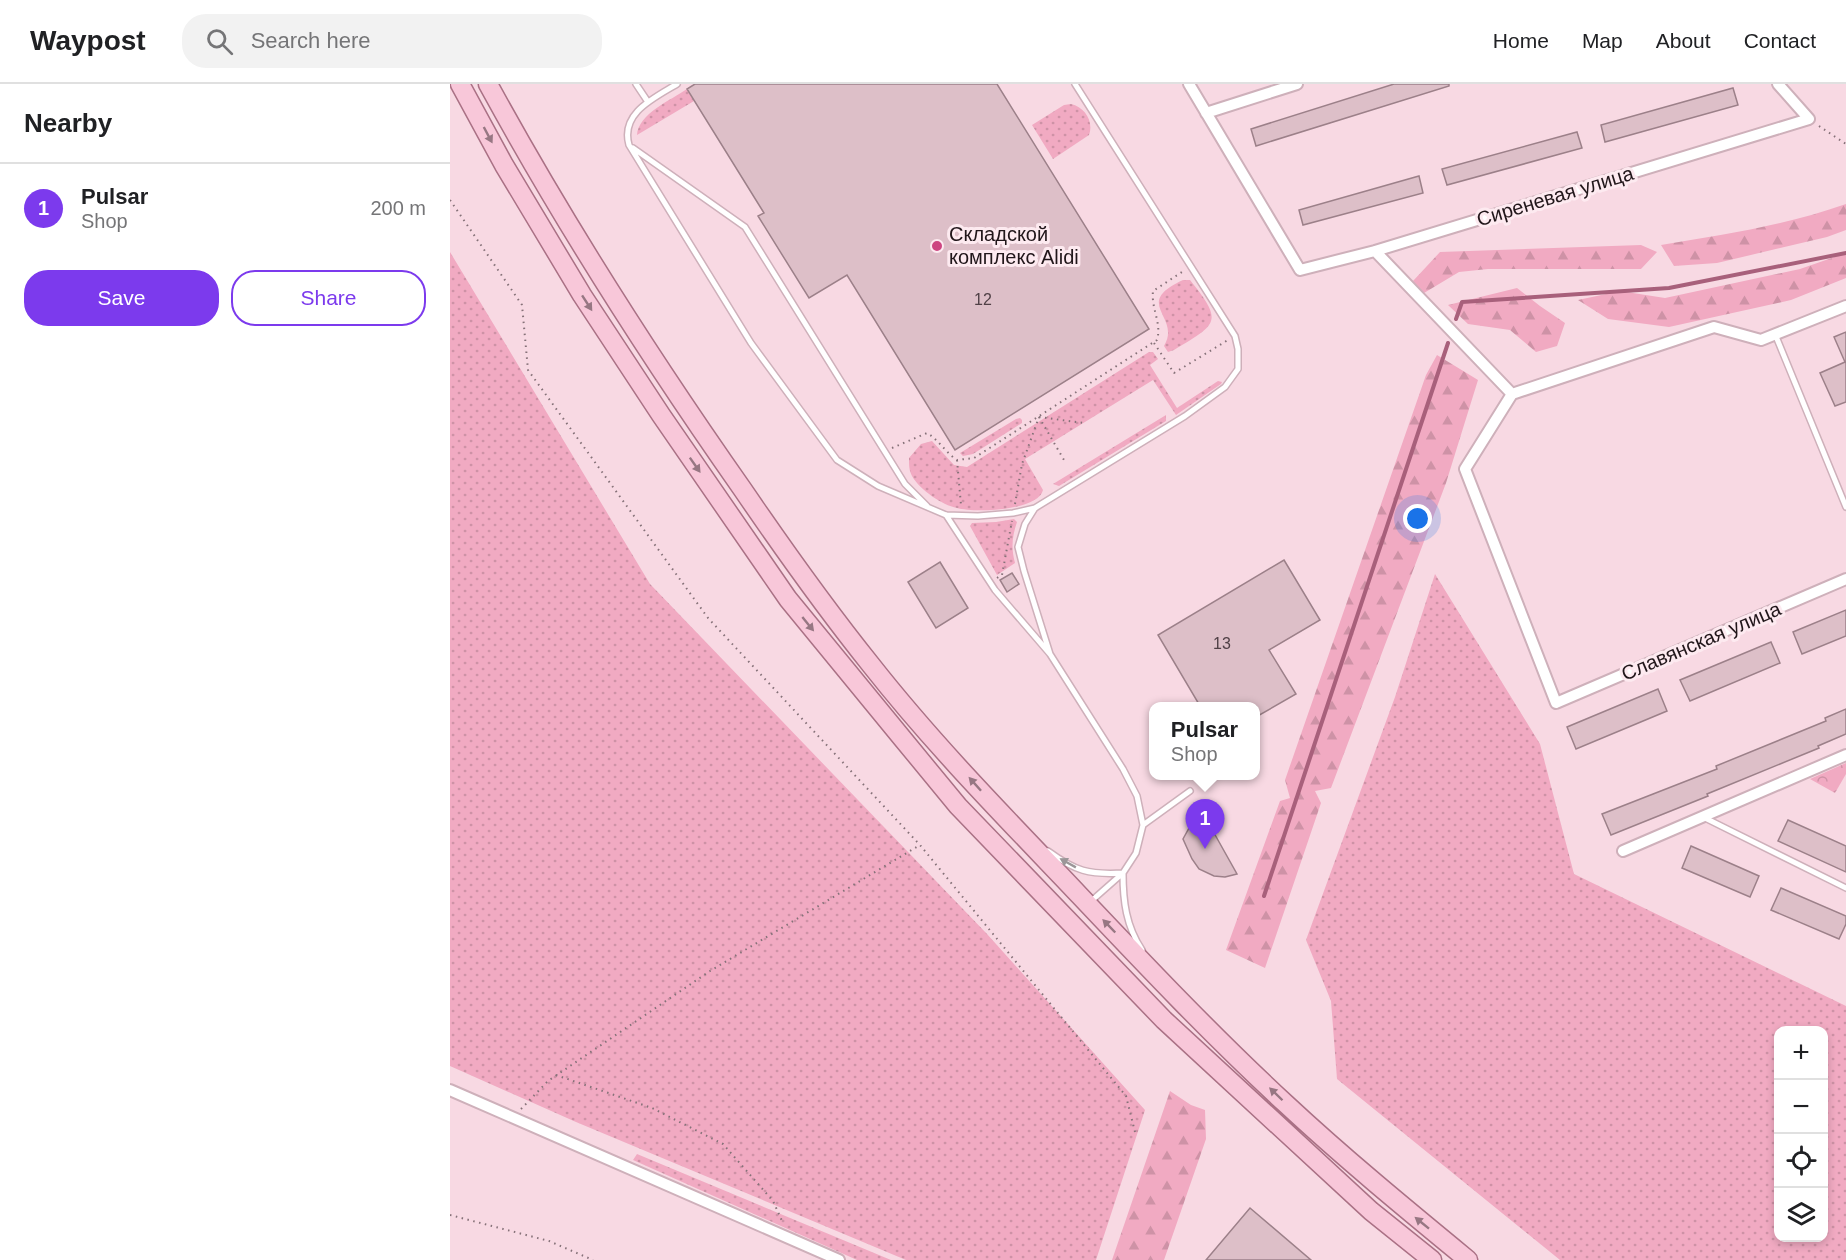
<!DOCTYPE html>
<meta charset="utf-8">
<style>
:root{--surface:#fff;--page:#f2f2f2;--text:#202124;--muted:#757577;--line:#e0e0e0;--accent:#7c3aed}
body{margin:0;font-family:Helvetica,sans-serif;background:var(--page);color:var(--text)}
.controls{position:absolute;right:18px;bottom:18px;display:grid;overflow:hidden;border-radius:12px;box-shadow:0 3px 9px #0003}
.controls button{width:54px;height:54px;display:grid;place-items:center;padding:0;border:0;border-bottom:2px solid var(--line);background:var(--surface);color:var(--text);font:30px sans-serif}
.you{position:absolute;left:968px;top:435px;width:21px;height:21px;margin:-15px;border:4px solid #fff;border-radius:50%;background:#1a73e8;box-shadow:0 0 0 9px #1a73e833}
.badge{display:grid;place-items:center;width:39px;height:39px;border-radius:50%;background:var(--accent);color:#fff;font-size:20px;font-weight:700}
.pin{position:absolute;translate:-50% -50px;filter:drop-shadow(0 2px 3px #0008)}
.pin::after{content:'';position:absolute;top:32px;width:21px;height:18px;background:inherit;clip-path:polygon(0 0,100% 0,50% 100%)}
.popup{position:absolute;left:699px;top:618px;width:111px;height:78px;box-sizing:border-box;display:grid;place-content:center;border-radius:12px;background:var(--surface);filter:drop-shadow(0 2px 4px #0005);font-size:20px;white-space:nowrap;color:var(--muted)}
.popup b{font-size:22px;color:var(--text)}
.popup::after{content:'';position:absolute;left:50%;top:100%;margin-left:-12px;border:12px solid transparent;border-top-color:var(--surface)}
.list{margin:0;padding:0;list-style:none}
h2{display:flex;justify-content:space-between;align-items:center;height:78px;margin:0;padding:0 24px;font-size:26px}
h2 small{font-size:20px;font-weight:400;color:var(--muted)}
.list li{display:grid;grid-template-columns:39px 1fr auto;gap:18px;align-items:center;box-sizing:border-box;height:90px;padding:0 24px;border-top:2px solid var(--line)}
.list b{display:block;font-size:22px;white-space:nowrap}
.list p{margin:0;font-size:20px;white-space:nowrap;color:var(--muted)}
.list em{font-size:20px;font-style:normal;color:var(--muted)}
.actions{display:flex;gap:12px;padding:18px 24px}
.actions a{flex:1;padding:14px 0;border:2px solid var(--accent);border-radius:24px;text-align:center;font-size:21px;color:var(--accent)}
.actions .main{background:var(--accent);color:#fff}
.icon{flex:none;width:33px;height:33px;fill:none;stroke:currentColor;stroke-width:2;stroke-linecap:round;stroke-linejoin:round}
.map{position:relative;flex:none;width:1396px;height:1176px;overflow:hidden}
header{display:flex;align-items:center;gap:36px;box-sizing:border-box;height:84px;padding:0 30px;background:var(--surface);border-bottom:2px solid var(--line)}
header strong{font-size:28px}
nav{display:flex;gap:33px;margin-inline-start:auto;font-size:21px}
.search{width:420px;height:54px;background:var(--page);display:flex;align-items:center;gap:15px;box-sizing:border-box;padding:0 21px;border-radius:24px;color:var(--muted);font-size:22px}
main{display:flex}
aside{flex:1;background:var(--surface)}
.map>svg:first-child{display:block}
.grass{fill:url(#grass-dots);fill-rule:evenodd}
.forest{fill:url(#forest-firs)}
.park{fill:url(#park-crowns)}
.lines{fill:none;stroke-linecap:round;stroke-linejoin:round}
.stream{stroke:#a8607b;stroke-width:4}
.building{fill:#ddbfc8;stroke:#9c8089;stroke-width:1.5}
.service-casing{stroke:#ceb0ba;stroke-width:8}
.minor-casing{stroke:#ceb0ba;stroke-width:14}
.primary-casing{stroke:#aa7185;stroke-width:21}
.path{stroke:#857178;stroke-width:2;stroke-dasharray:1.5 4.5;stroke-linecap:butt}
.service{stroke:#fff;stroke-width:5}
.minor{stroke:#fff;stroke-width:10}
.primary{stroke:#f8c7d9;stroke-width:18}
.oneway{fill:#977783}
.oneway2{fill:#9b9698}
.poi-dot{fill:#cd4581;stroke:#fdeaf0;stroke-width:2}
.labels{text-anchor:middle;stroke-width:6;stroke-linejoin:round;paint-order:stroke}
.number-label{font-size:16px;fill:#504046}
.street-label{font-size:20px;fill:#21161a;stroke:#fdeaf0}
.poi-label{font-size:20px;fill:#21161a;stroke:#fdeaf0;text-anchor:start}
</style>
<header>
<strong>Waypost</strong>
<div class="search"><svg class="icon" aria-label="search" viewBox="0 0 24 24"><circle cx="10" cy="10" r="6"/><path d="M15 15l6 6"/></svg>Search here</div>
<nav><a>Home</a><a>Map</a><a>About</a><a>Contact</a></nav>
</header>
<main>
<aside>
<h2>Nearby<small></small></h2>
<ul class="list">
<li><span class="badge">1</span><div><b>Pulsar</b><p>Shop</p></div><em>200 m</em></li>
</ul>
<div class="actions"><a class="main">Save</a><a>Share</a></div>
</aside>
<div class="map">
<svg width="1396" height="1176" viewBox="0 0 1396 1176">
<defs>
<pattern id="grass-dots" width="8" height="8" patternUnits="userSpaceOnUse" patternTransform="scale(1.5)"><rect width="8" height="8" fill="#f1aac2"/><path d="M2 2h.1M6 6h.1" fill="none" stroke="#ce92a6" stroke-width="1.8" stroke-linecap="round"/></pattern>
<pattern id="forest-firs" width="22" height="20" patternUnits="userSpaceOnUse" patternTransform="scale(1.5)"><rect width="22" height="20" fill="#f1aac2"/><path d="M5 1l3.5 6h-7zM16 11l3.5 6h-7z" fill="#ce92a6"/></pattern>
<pattern id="park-crowns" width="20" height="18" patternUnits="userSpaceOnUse" patternTransform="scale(1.5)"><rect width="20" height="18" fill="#f1aac2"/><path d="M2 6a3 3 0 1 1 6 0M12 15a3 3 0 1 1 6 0" fill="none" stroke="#ce92a6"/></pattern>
</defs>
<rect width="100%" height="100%" fill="#f8d9e3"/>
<!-- grass -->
<path class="grass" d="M237,5L244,17L187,51C188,30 221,16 237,5Z
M621,20C635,23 644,38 639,51L603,75L582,41L614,21Z
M0,168L200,500L537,850L695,1026L646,1176H456L126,1038L0,982Z
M733,196H740C775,239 766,240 724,266L718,268L714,262C732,232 681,220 733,196Z
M699,268H703L708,275L700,281L727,324L768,297L772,298L771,300L726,331L703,296L575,375L593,406C588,427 525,429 507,424C492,421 470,406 462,392C459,386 459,381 459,374L471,360L482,357L504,381L517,383Z
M716,331V337L609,402L603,400Z
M570,334L572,336V339L523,370L513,372L510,369L566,335Z
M564,435L567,438C562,453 561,464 565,479L547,491L520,442L522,439L546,438Z
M985,490L1090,660L1124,790L1396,922V1176H1110L887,995L881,917L856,856L945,613ZM1328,946H1374V1154H1328Z
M187,1070L441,1176H407L183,1076Z"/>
<!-- forest -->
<path class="forest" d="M1396,120V146L1377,153L1267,179L1224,182L1211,161C1273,151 1337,141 1396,120Z
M1191,161L1207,168L1191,185H1038L1009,188L974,209L963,197L990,168Z
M1396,169V194L1341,216L1219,243L1158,235L1128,216L1170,207L1215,214L1350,185Z
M1067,204L1090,222L1115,239L1107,262L1086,268L1060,246L1018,240L998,221Z
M987,271L1028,296L996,399L881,704L865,707L871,719L815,884L776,866L830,717L840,714L835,696L976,291Z
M720,1007L741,1021L755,1026L756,1055L714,1176H662Z"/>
<!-- park -->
<path class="park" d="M1396,679V690L1385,709L1360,695Z"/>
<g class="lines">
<!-- stream -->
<path class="stream" d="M1006,235L1012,218L1219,204L1396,169
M814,812L998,259"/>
</g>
<!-- building -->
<path class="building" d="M245,0H547L699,245L505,366L397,191L359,214L308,132L314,129L237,5Z
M944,0H999V2L806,62L801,45Z
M1283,4L1288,21L1155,58L1151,41Z
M1127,48L1132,64L997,101L992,85Z
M969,92L973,109L853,141L849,126Z
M1396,248V318L1385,322L1370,289L1395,278L1384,253Z
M834,476L870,536L819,566L846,610L806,633V622H750L708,551Z
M490,478L518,524L486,544L458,498Z
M562,489L569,500L557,508L550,496Z
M1396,526V552L1352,570L1343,548Z
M1321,558L1330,579L1240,617L1230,596Z
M1208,605L1217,627L1126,665L1117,643Z
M1396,625V650L1368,662L1369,664L1257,710L1258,712L1161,751L1152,730L1267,685L1266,682L1376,637L1375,634Z
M750,724L787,790L775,793L764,792L749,785L742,775L733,755Z
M1338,736L1396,762V788L1328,757Z
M1241,762L1309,792L1300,813L1232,784Z
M1331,804L1396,832V840L1389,855L1321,826Z
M800,1124L861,1176H756Z"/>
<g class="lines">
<defs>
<path id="service" d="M186,0L198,18
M227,0C204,14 170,29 179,61L301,259L387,376L428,402L496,431L528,432L563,429L585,424
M183,64L295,143L455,400L477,422
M1325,250L1396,423
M496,431L545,506L600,570L574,487L568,463L575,440L585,424L735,332L775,303L788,285V265L785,252L625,0
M600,570L673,685L687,712L693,741L686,769L673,789L639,819
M1253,733L1396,804
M693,741L740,707
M598,767C625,787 639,791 673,789C673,817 676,842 692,866"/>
<path id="minor" d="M739,0L850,186L925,167L1359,35L1328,0
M756,29L847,0
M925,167L1062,310
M1396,222L1311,256L1264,243L1062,310L1015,385L1106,619L1396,495
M1173,767L1396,671
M0,1006L389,1176"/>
<path id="primary" d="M10,0L54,81L132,211L211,331L338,515L452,654L508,722L714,936L921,1127L982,1176
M38,0C115,141 201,275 293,406C334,466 376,525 421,581C480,656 547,725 613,794C685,870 758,948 836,1020C894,1074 956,1125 1018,1176"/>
</defs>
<!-- service casing -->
<use href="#service" class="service-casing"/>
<!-- minor casing -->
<use href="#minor" class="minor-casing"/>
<!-- primary casing -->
<use href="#primary" class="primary-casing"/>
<!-- path -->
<path class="path" d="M1369,42L1396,60
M0,116L72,221L78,286L258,534L470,761L676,1012L685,1048
M704,259L724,289L778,256
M589,333L614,376
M589,333L634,339
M442,364L477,349C489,356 495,368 507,376L524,374L707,256C712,239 701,225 703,207L732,188
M507,376L511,421
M565,420L572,380L589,333
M547,494L552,491L562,437
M106,991L202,1024L273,1060L323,1117L333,1139
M71,1025L98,997L260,887L470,761
M0,1131L99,1157L143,1176"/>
<!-- service -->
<use href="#service" class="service"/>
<!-- minor -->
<use href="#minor" class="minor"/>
<!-- primary -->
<use href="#primary" class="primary"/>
</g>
<!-- one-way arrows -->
<defs><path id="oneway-solid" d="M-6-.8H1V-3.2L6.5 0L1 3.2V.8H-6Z" transform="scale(1.5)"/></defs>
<g class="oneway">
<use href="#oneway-solid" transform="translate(38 51) rotate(62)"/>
<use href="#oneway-solid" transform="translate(137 219) rotate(57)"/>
<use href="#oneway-solid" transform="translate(245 381) rotate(55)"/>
<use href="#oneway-solid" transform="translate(358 540) rotate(51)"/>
<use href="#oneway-solid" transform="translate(525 700) rotate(-132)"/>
<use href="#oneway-solid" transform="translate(659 842) rotate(-134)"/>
<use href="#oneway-solid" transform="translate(826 1010) rotate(-136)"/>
<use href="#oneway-solid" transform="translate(972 1139) rotate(-141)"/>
</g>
<use class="oneway2" href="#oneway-solid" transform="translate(618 779) rotate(-151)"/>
<!-- markers -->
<circle class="poi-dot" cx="487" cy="162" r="6"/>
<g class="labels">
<!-- number labels -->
<g class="number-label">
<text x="533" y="221">12</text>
<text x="772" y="565">13</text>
</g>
<!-- street labels -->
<g class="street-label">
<text transform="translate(1105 112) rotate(-17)" y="7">Сиреневая улица</text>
<text transform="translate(1251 557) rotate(-23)" y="7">Славянская улица</text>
</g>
<!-- poi labels -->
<g class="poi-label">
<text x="499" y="157">Складской<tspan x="499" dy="23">комплекс Alidi</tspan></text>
</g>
</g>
</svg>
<div class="controls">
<button>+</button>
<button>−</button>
<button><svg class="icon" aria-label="locate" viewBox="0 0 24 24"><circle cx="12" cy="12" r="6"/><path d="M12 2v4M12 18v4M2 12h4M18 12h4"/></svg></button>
<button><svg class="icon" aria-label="layers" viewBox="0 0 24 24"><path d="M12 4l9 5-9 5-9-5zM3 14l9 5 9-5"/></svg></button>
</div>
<div class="you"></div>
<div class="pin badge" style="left:755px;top:765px">1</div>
<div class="popup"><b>Pulsar</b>Shop</div>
</div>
</main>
